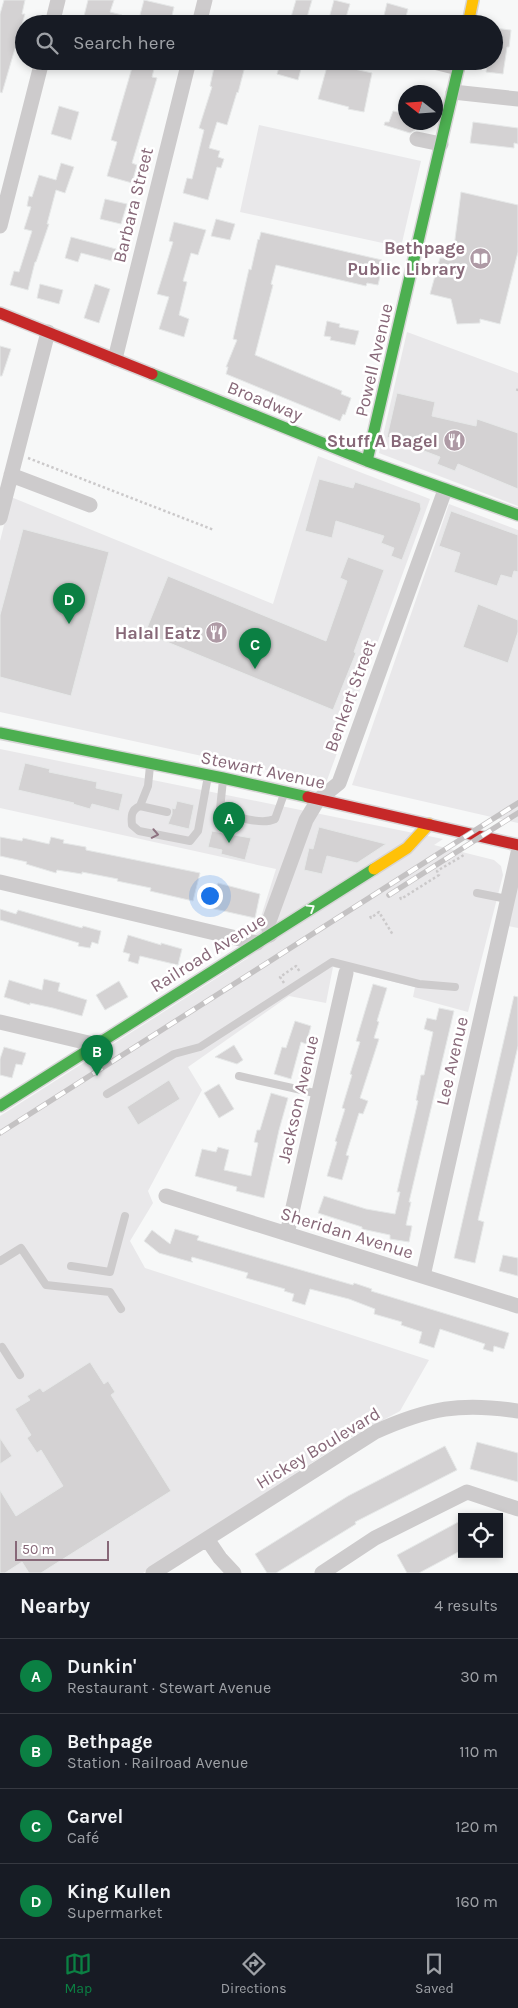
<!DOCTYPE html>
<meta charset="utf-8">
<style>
:root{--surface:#171b24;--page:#242831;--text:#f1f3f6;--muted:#9ea1a6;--line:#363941;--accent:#0b8043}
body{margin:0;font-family:Karla,sans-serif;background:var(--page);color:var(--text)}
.controls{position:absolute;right:15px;bottom:15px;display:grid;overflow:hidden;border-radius:0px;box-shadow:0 2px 8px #0003}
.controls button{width:45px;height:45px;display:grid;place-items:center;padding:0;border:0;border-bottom:1px solid var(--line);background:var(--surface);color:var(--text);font:25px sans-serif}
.compass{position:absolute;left:398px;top:85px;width:45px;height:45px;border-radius:50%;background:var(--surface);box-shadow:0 2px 8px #0003;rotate:287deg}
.scale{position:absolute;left:15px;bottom:12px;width:94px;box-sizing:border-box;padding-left:5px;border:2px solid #876878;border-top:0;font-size:14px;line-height:18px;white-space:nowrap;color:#876878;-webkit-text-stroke:4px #fff;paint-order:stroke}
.you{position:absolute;left:209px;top:895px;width:18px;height:18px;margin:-12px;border:4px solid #fff;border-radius:50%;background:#1a73e8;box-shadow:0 0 0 8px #1a73e833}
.badge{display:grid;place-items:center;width:32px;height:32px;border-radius:50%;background:var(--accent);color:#fff;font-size:16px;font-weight:700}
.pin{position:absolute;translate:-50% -41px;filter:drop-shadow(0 1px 2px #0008)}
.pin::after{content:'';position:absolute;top:26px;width:18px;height:15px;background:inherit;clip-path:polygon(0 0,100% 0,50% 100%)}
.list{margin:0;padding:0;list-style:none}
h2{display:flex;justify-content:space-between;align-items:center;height:65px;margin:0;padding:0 20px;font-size:21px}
h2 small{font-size:16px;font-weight:400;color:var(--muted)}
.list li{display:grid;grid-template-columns:32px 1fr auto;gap:15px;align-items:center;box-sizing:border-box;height:75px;padding:0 20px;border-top:1px solid var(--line)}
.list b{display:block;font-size:19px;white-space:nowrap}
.list p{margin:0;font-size:16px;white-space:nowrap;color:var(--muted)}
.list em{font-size:16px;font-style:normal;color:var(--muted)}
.icon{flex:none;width:28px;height:28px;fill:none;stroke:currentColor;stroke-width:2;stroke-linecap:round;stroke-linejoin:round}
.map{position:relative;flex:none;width:518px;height:1573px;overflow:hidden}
.search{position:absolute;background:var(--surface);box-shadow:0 2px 8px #0003;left:15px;right:15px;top:15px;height:55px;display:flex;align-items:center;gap:12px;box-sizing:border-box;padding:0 18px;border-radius:28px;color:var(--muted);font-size:19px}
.sheet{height:365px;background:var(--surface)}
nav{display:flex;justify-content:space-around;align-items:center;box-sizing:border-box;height:70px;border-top:1px solid var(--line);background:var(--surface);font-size:14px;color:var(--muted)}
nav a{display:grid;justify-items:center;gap:2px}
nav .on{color:var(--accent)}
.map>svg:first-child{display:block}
.built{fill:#e9e8ea}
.building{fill:#d4d2d3;stroke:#e6e8e8}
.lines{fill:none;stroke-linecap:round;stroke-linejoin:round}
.fast-casing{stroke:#d7d5d6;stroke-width:14}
.slow-casing{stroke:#d7d5d6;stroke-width:14}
.jam-casing{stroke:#d7d5d6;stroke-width:14}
.path{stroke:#cbc9ca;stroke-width:2.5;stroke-dasharray:2.5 2.5;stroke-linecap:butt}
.lane{stroke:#cdcbcc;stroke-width:8}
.street{stroke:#cdcbcc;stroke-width:15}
.fast{stroke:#4caf50;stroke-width:11}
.slow{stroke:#ffc107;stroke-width:11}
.jam{stroke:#c62828;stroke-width:11}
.rail-casing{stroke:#c4c2c3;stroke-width:5.5}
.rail{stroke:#fff;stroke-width:4;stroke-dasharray:11;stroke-linecap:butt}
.oneway{stroke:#8e7280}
.oneway2{stroke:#f6fbf6}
.labels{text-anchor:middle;stroke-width:5;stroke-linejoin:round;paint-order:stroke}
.street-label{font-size:18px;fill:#876878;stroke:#fff}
.poi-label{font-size:18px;font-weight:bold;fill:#876878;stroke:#fff;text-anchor:end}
</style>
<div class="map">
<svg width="518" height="1573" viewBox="0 0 518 1573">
<rect width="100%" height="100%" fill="#f7f8f8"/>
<!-- built -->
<path class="built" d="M259,125L421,161L401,247L240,212Z
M407,332L518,373V506L379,453Z
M318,456L430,499L326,783L0,712V541L11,497L273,604Z
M449,504L518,530V823L352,785Z
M0,749L443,839L434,845L494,860L501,866L503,875L468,1012L413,997L415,987L333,967L326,1003L289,996L188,1067L202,1090L148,1191L153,1203L130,1241L145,1268L429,1360L400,1411L350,1438L143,1573H0V1116L248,958L276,869L0,808Z
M518,884V928L508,926Z"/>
<!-- building -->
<path class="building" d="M4,0H25L22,14H25L2,93L0,92V14Z
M88,0H114L110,12L122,15L119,24H108L98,21L97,24H82Z
M144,0L174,7L170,24L140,15Z
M296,0H312L306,21L291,17Z
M334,0L350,4L344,24L328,22Z
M387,3L408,9L404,24H382Z
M494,28L511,30L509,47H507L503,74L486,72L488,61H494Z
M134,61H156L152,77L157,78L132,163L137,165L132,183L107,176L117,142L111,140Z
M281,61H290L302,65L298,80L277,74Z
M215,63L244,70L238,93L237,92L227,125L217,122L209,148L220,151L218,157L224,159L221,168L217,167L208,200L183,193L187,178L192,179L204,130L199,128L212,87L210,86Z
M328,63L372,73L364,112L348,109L349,107L318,99Z
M59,106L79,112L71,140L51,134Z
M393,111L406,114V122H418L415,130L410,133L384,125L385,122H389Z
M473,122L518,128V144L514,143V148L470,143Z
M61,163L74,167L65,193L56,190L47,224H49L36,262H35L28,290L10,285L14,271L19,272L32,231L24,229L31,207L27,206L29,196L32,197L39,175L56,180Z
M461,192L518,205V252L500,324L480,319V323L457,324L451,299L430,294L440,258H446L447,254L453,255Z
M105,199L127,204L121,224L100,219Z
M216,219L235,224L230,240L211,236Z
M174,222L206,230L198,255L191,253L183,281L187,282L179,315L189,319L184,337L159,329L169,297L157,294L173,242L169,241Z
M261,232L382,260L380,267L382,268L378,285L367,283L366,286L276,265L271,284L273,285L255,355L342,391L341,394L351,398L345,415L343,414L340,421L226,374L228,367H226L237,340L233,339L249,269L251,270L258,239L259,240Z
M71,237L116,249L112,261L81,253L78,262L65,258Z
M40,284L63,290L59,304L37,298Z
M95,284L110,289L99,323L84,318Z
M327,321L340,324L339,327L359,331L355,345L330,340L331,337L324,336Z
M0,346L11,349L2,376H0Z
M397,393L435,402L432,416L476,426L477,419L518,433V489L458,464L455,471L437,464L440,457L387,437Z
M319,479L353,488L355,482L420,503L421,509L402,560L391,556L394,548L381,543L384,536L336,521L332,538L305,531Z
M451,511L518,535V572L514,571L512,578L501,575L497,586L454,572L460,553L439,546Z
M23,529L109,552L71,696L0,677V615Z
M348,557L384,570L354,652L356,653L333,710L145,633L168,576L326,641L347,581L340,578Z
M478,604L518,620V632L508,663L463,647Z
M25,763L50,769L49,772L97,782L96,788L123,794L119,811L92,804L90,809L73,804L74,803L18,790Z
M177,801L194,805L189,829L168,824L172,814V808L175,809Z
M319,827L354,836L386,844L357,863L327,856L322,874L304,870L309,848L313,849Z
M212,831L251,838L245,860L221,854L222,850L208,847Z
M0,837L22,841L23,838L49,844L51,837L64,840L63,843L86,847V850L200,873L193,901L150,891L151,888L117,881L118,879L82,872V874L57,870L56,873L26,864L27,862L0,856Z
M218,883L260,894L255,918L210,908Z
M0,909L16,914L18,910L82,928L83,926L101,931L98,944L92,942L90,948L78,946L79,943L0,920Z
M128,935L161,945V943L182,949L178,965L140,956L138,964L128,961L130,954L123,952Z
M44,979L60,983L58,991L87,1000L82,1016L53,1008L30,1003V1005L4,997L9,980L42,990Z
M119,981L128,997L105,1010L96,995Z
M373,984L387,988L377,1021L379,1022L374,1038L379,1039L360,1098L368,1101L363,1114L359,1113L346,1155L349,1156L342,1180L327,1176L337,1142L335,1141L345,1109L342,1108L352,1075L350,1074L360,1042L356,1041Z
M514,996L518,997V1046L478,1220L484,1222L475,1263L454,1258Z
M439,1008L454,1011L409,1202H411L406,1225L412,1226L409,1242L390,1239V1235L362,1229V1227L318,1213L324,1196L366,1209L395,1214L400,1192H397L418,1101L416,1100L421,1075H424L433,1032L424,1029L427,1018L436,1020Z
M295,1021L311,1026L306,1044L301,1042L291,1079L274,1074L282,1047L286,1048Z
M234,1045L243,1060L237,1064L215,1057Z
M4,1047L26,1053L22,1065L16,1064L12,1078L0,1075V1059Z
M169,1080L180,1099L138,1125L127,1107Z
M219,1084L234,1109L219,1118L204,1093Z
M271,1093L288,1098L279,1130L264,1198L236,1191L237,1187L195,1176L202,1149L216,1152L218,1147L229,1150L224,1170L251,1176L258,1143L254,1142L257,1130H260Z
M175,1229L199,1236L197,1240L353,1285L354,1283L372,1289L371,1291L509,1333L504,1349L494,1346L493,1352L483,1349L485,1344L440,1329L434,1348L419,1343L422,1332L401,1325L402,1322L374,1314L375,1309L349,1299L310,1289L305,1305L292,1301L294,1294L284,1291L285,1289L246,1278L248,1273L192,1257L191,1260L193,1262H191L159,1253L144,1241L152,1230L170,1244Z
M503,1255L518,1258V1276L499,1271Z
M90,1362L104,1384L108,1381L115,1392L111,1395L171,1491L41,1573H29L22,1562L5,1573H0V1490L16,1516L63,1486L41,1450L37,1453L27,1438L31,1435L15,1409L30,1400L27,1396L40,1388L43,1392Z
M0,1438L12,1456L0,1464Z
M477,1442L518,1453V1482L470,1469Z
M445,1446L457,1470L355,1522L356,1524L276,1573H267L255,1554L348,1496Z
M462,1520V1550L419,1573H407L397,1555Z"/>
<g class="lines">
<defs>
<path id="fast" d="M152,374L367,461L518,515
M367,461L460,61
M0,733L223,778L308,797
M0,1106L374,869"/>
<path id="slow" d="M468,24L473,0
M374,869L407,848L429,824"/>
<path id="jam" d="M0,313L152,374
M308,797L518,845"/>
</defs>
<!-- fast casing -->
<use href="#fast" class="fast-casing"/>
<!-- slow casing -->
<use href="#slow" class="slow-casing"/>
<!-- jam casing -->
<use href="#jam" class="jam-casing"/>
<!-- path -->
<path class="path" d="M517,391L518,388
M28,458L214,530
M400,897L401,899L439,875L437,871L464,855
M370,916L371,918L379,912L393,935
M284,983L280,977L296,966L300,972"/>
<!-- lane -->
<path class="lane" d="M150,766L148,786L140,806C131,810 131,816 132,825L139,831L190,841L198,831L208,776
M223,780L220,809C231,817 262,825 275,819L284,794
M140,806L167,812
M477,893L507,899
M239,1076L319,1094
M107,1094L174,1054L200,1047L332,962L419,984L455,987
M0,1261L21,1248L46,1285L110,1292L121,1309
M71,1266L110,1272L125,1216
M2,1347L20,1375"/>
<!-- street -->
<path class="street" d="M52,24L58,0
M199,24L205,0
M430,61L458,68
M453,92L518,99
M417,139L441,144
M0,226L42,61
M115,359L189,61
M11,475L90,505
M0,518L48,332
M0,882L257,943
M270,935L268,924L306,820L318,800L339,783L445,490
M0,1022L97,1045
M166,1196L518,1306
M287,1234L346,973
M423,1276L518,853
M207,1539L220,1558L234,1573
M153,1573L375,1432C428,1408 461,1402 518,1411
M322,1573L375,1538L467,1492L518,1509"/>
<!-- fast -->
<use href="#fast" class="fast"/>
<!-- slow -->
<use href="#slow" class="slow"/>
<!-- jam -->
<use href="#jam" class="jam"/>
<defs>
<path id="rail" d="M389,895L518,813
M0,1133L518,803"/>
</defs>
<!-- rail casing -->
<use href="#rail" class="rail-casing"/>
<!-- rail -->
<use href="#rail" class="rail"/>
</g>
<!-- one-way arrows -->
<defs><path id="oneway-chevron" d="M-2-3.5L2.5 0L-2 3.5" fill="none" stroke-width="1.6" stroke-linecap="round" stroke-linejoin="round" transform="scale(1.25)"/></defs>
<use class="oneway" href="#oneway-chevron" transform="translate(155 834) rotate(11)"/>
<use class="oneway2" href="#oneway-chevron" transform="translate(311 908) rotate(-32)"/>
<!-- icons -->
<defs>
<symbol id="library-disc" viewBox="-11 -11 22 22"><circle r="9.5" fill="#ae9aa5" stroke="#fff"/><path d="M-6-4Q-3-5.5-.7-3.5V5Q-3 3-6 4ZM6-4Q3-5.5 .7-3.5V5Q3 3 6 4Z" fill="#fff"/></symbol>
<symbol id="restaurant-disc" viewBox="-11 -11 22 22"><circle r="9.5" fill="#ae9aa5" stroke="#fff"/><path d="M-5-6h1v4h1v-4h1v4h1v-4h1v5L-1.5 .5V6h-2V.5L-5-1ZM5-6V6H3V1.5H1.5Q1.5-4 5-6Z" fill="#fff"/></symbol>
</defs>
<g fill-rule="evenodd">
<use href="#library-disc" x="468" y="246" width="25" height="25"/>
<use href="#restaurant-disc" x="442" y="428" width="25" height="25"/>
<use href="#restaurant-disc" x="204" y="620" width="25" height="25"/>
</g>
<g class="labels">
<!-- street labels -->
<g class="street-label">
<text transform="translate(133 205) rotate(-76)" y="6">Barbara Street</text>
<text transform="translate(374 360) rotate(-77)" y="6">Powell Avenue</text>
<text transform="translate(265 401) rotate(22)" y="6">Broadway</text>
<text transform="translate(350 696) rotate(-70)" y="6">Benkert Street</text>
<text transform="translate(263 770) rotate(12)" y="6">Stewart Avenue</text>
<text transform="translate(208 953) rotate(-32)" y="6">Railroad Avenue</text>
<text transform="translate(452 1061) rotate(-77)" y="6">Lee Avenue</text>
<text transform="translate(298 1099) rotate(-77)" y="6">Jackson Avenue</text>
<text transform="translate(347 1233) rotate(17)" y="6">Sheridan Avenue</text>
<text transform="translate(318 1448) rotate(-31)" y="6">Hickey Boulevard</text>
</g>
<!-- poi labels -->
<g class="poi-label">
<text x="465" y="254">Bethpage<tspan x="465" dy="21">Public Library</tspan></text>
<text x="438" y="447">Stuff A Bagel</text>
<text x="201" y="639">Halal Eatz</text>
</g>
</g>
</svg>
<div class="controls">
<button><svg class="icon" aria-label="locate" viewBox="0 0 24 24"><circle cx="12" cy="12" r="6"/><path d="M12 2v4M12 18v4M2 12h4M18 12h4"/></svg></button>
</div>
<svg class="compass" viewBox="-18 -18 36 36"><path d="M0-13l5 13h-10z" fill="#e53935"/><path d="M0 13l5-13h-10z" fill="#9ea1a6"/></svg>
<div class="scale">50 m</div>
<div class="you"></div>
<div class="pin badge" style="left:229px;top:843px">A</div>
<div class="pin badge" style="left:97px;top:1076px">B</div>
<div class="pin badge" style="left:255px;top:669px">C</div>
<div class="pin badge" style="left:69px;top:624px">D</div>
<div class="search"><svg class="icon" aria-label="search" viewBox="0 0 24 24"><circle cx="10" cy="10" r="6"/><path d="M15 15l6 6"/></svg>Search here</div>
</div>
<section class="sheet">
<h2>Nearby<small>4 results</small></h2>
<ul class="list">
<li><span class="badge">A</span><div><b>Dunkin'</b><p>Restaurant · Stewart Avenue</p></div><em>30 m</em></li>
<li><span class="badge">B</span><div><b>Bethpage</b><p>Station · Railroad Avenue</p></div><em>110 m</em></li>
<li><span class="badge">C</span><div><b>Carvel</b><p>Café</p></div><em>120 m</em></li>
<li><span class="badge">D</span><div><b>King Kullen</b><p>Supermarket</p></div><em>160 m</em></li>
</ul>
</section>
<nav>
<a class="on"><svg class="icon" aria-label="map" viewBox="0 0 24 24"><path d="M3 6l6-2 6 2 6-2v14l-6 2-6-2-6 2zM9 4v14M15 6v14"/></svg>Map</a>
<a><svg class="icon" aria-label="directions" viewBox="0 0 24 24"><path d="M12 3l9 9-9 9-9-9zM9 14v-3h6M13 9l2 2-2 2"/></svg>Directions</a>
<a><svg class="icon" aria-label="saved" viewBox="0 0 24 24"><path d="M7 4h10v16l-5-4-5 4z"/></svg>Saved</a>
</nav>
